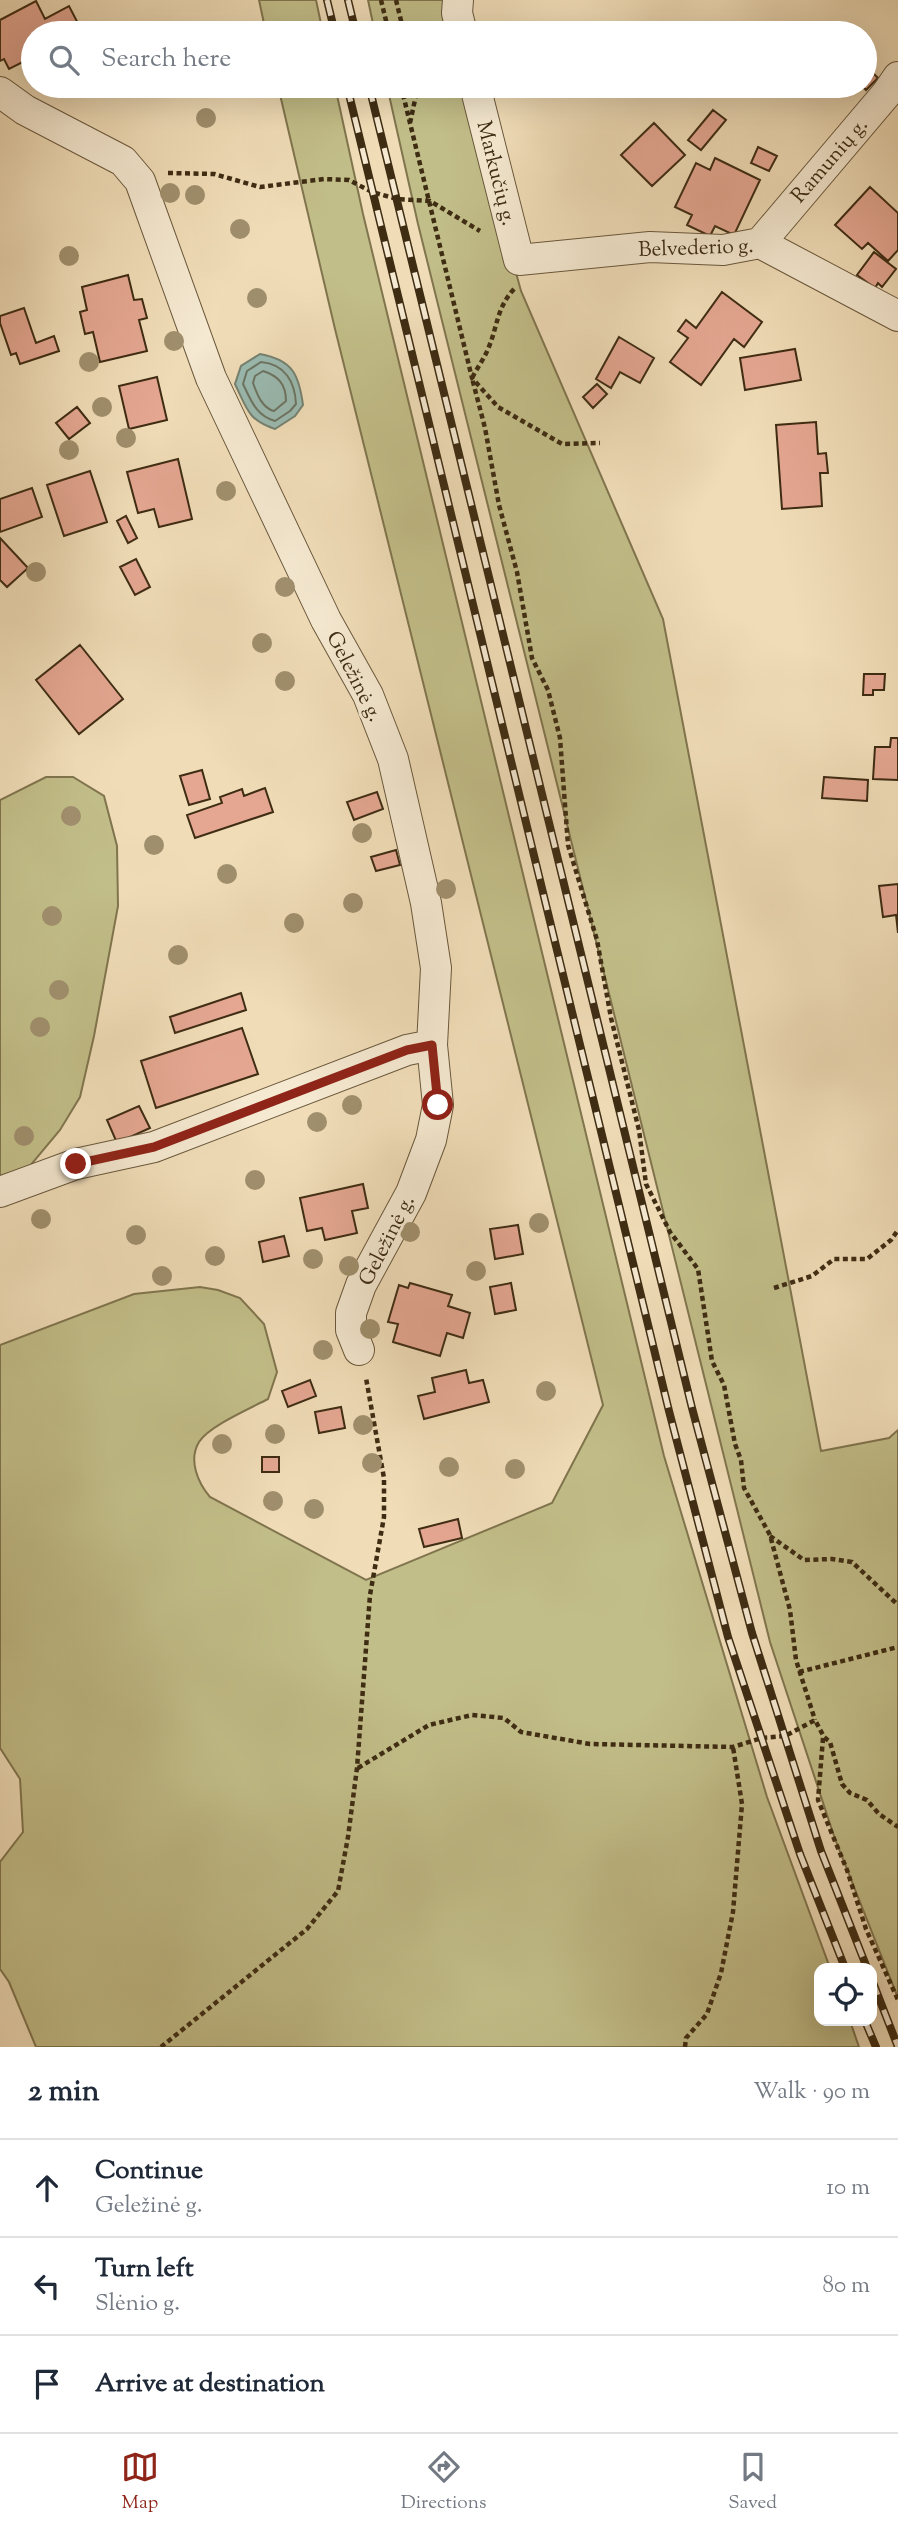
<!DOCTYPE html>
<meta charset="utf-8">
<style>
:root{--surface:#fff;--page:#f6f6f7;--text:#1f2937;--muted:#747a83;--line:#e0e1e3;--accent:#8f2418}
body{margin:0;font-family:"Sorts Mill Goudy",serif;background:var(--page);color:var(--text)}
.controls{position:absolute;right:21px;bottom:21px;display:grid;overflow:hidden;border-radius:14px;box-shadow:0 7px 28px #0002}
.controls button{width:63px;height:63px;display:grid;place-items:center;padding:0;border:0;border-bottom:2px solid var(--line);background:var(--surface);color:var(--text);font:35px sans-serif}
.stop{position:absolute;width:21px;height:21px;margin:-16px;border:5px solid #8f2418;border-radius:50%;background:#fff}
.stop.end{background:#8f2418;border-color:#fff;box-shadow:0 2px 7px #0008}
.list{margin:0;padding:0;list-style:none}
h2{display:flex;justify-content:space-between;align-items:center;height:91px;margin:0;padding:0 28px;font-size:30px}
h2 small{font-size:23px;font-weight:400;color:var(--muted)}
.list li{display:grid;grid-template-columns:46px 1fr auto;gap:21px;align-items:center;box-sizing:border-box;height:98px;padding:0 28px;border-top:2px solid var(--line)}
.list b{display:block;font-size:26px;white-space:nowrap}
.list p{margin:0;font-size:23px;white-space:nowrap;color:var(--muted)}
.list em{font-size:23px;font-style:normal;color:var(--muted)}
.icon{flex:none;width:38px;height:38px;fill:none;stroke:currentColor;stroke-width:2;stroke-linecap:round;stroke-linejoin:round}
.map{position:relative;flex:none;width:898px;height:2047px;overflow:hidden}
.search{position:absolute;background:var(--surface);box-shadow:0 7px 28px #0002;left:21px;right:21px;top:21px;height:77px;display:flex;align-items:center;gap:18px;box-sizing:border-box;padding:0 24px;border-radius:38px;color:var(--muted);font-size:26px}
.sheet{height:385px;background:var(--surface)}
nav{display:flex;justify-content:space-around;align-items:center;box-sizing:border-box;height:98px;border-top:2px solid var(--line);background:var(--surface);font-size:19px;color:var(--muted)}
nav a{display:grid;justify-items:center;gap:4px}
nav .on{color:var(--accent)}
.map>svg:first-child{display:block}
.green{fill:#c2be89;stroke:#80754e;stroke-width:2}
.water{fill:#9abbb2;stroke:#758272;stroke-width:2}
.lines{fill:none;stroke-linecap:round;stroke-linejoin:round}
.shore{stroke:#6c7462;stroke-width:2}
.building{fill:#e5a792;stroke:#3e2c13;stroke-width:2}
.minor-casing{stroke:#6a583c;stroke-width:32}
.path{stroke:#3e2c13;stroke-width:4.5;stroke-dasharray:5 3.5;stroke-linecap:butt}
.minor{stroke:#f5e9d1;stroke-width:30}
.rail-casing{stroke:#3e2c13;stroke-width:8}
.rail{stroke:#f5e9d1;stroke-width:5;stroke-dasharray:16;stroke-linecap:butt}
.tree{fill:#a08f6d}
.route{stroke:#8f2418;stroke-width:9}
.labels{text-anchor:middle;stroke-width:6;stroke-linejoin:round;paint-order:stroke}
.street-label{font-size:21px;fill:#3e2c13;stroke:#f5e9d1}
</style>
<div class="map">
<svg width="898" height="2047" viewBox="0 0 898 2047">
<rect width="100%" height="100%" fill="#f0ddb8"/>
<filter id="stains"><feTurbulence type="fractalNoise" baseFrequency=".00286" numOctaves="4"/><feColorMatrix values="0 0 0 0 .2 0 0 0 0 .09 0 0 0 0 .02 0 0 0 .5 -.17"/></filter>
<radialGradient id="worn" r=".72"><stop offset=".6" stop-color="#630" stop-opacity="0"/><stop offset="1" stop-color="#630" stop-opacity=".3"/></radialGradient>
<!-- green -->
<path class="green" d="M259,0H316L323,33H266Z
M368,0H447L451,33H375Z
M278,86H335L363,214L664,1456L767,1797L830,1968H819V2021H850L859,2047H36L9,1982L0,1969V1862L23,1832L20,1779L0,1748V1345L134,1294L200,1287L218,1290L240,1298L264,1324L277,1372L268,1399C251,1408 209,1426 199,1442C188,1460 198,1483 210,1497L366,1580L552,1503L603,1405L335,329Z
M387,86H465L521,291L663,619L821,1451L889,1438L898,1430V1998L835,1839L770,1642L418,224Z
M46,777H73L104,796L117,846L118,906L94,1036L80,1097L60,1130L30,1166L0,1176V800Z"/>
<!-- water -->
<path class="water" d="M260,354C293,360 299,375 303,405L295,416L275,429C248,420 247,409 235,384L241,366Z"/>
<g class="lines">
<!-- shore -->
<path class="shore" d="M261,362C285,364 295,382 296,404L290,411L275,421C256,416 251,400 243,384L247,371Z
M263,371C279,376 286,385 286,401L274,411C262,408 257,394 253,383L255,376Z"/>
</g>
<!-- building -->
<path class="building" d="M36,1L45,19L69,6L83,33H33V57L9,69L4,59L0,61V20Z
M865,65L878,78L866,90L862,86H865Z
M713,110L726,120L701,150L688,140Z
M654,123L685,155L652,186L621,155Z
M758,147L777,156L769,171L751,163Z
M715,158L760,180L734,235L715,226L710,236L687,225L692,215L675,207L696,163L710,170Z
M870,187L898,213V250L888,261L868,243L862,249L835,225Z
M874,252L896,269L882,287L878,283L875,288L857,275Z
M128,275L134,300L142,299L147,318L139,320L147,351L100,362L93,332L85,334L80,312L87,310L82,287Z
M722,292L762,322L744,347L734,339L701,385L670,362L688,338L678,331L686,320L696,328Z
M24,308L36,343L54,336L59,351L20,364L16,353L11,355L0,323V316Z
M619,337L654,358L640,383L620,372L611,388L596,379Z
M795,349L801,380L745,390L740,358Z
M157,377L167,420L129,429L119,386Z
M597,384L607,394L593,408L583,397Z
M77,407L90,423L69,439L56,423Z
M816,422L818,454L826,453L828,473H820L822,506L782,509L776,425Z
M178,459L192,519L159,527L154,509L138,513L127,472Z
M90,471L107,522L64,536L47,485Z
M32,488L42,517L0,532V499Z
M126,516L137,538L128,543L117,521Z
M0,538L28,568L7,587L0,580Z
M136,559L150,587L135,595L120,567Z
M80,645L123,699L79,734L36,680Z
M864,674H885L884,690H873V695H863Z
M891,738H898V780L873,779L875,747H890Z
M202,770L210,799L189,805L180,776Z
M824,777L868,780L867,801L822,798Z
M265,788L273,812L195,838L187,815L222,803L220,797L242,789L244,796Z
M377,792L383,809L354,820L347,802Z
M396,850L400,865L376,871L371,857Z
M898,884V933L896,915L883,917L879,886Z
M241,993L246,1010L175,1033L170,1017Z
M242,1028L258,1074L156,1108L141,1061Z
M139,1106L150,1128L117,1143L107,1120Z
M363,1184L368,1208L352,1211L357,1233L325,1240L322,1228L307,1231L300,1198Z
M518,1225L523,1254L495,1259L490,1229Z
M284,1236L289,1256L263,1262L259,1242Z
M410,1283L452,1295L448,1306L470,1313L463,1338L447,1333L440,1356L393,1342L398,1324L388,1322L399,1285L408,1288Z
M511,1283L516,1310L495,1314L490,1287Z
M466,1370L469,1383L483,1380L489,1402L424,1419L418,1396L435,1392L432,1378Z
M310,1380L316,1396L288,1407L282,1391Z
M341,1407L345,1428L319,1433L315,1412Z
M262,1457H279V1472H262Z
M458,1519L462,1538L424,1547L419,1529Z"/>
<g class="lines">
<defs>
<path id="minor" d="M458,0L457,13L462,33
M475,86L519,260L650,247L723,250L760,243L898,316
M0,92L25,110L123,161L140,181L211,378L326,620L368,695L393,759L426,903L436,968L432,1045L438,1105L431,1140L411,1193L361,1285L351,1313V1330L359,1350
M760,243L887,93L898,77
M0,1192L76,1164L154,1147L407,1050L432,1045"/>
</defs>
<!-- minor casing -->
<use href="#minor" class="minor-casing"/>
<!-- path -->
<path class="path" d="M381,0L389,33
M396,0L404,33
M401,86L472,378L498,407L562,444L600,443
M410,123L418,86
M168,173L214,174L260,187L324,179L349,180L372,192L397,199L430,201L480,231
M514,289C496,309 498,326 488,349C484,359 477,368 472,378L485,428L499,505L517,572L532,658L548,690L560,738L568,845L597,940L611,1018L639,1130L646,1184L670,1232L698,1269L712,1361L724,1385L735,1444L741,1460L744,1488L770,1535L790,1610L796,1660L815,1720
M774,1288L812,1276L834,1259H867L891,1240L898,1230
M770,1536L804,1560L832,1559L852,1562L898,1605
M799,1672L898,1647
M823,1738L818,1800L847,1870L866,1929L898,2000
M358,1768L429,1725L472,1715L504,1718L521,1732L590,1744L733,1747L762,1738L785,1736L815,1720L824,1737L830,1742L842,1784L850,1793L867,1800L879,1814L898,1827
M161,2047L307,1929L338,1891L348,1837L357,1768L370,1595L384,1517V1478L366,1378
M685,2047L686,2038L707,2014L721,1973L733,1912L742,1804L733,1747"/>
<!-- minor -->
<use href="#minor" class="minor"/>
<defs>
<path id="rail" d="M327,0L335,33
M348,0L356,33
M347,86L669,1411L728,1637L800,1854L845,1968
M369,86L692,1408L752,1633L821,1851L867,1968
M872,1980L898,2047
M865,2021L876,2047"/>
</defs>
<!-- rail casing -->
<use href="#rail" class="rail-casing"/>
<!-- rail -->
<use href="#rail" class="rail"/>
</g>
<!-- trees -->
<g class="tree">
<circle cx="206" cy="118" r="10"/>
<circle cx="170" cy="193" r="10"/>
<circle cx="195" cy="195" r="10"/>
<circle cx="240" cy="229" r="10"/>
<circle cx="69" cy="256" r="10"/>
<circle cx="257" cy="298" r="10"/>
<circle cx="174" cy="341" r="10"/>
<circle cx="89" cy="362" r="10"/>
<circle cx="102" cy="407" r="10"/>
<circle cx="126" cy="438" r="10"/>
<circle cx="69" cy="450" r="10"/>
<circle cx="226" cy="491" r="10"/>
<circle cx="36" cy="572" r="10"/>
<circle cx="285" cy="587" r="10"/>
<circle cx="262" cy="643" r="10"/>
<circle cx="285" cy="681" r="10"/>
<circle cx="71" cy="816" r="10"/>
<circle cx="362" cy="833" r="10"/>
<circle cx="154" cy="845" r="10"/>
<circle cx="227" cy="874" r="10"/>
<circle cx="446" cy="889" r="10"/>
<circle cx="353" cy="903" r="10"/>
<circle cx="52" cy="916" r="10"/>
<circle cx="294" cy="923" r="10"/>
<circle cx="178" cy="955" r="10"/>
<circle cx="59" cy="990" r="10"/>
<circle cx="40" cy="1027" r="10"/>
<circle cx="352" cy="1105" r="10"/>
<circle cx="317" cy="1122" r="10"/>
<circle cx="24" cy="1136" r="10"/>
<circle cx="255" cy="1180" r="10"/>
<circle cx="41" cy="1219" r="10"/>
<circle cx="539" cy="1223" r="10"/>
<circle cx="410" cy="1232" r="10"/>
<circle cx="136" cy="1235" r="10"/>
<circle cx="215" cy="1256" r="10"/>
<circle cx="313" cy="1259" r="10"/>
<circle cx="349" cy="1266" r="10"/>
<circle cx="476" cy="1271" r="10"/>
<circle cx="162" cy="1276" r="10"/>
<circle cx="370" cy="1329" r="10"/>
<circle cx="323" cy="1350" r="10"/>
<circle cx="546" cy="1391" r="10"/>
<circle cx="363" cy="1425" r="10"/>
<circle cx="275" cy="1434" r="10"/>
<circle cx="222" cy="1444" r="10"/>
<circle cx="372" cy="1463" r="10"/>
<circle cx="449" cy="1467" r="10"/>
<circle cx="515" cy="1469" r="10"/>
<circle cx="273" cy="1501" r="10"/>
<circle cx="314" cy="1509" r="10"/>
</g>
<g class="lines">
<!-- route -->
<path class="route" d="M76,1164L154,1147L407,1050L432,1045L438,1105"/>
</g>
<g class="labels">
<!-- street labels -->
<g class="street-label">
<text transform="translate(829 160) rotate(-49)" y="7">Ramunių g.</text>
<text transform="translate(497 173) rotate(76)" y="7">Markučių g.</text>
<text transform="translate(696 247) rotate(-2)" y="7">Belvederio g.</text>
<text transform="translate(355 676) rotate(63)" y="7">Geležinė g.</text>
<text transform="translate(386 1240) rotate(-63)" y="7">Geležinė g.</text>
</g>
</g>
<rect width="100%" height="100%" filter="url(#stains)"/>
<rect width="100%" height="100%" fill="url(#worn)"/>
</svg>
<div class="controls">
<button><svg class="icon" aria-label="locate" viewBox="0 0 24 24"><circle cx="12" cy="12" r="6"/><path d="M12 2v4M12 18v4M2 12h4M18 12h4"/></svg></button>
</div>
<div class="stop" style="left:438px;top:1105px"></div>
<div class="stop end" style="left:76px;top:1164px"></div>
<div class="search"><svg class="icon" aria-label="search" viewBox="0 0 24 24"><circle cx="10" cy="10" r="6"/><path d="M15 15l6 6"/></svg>Search here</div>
</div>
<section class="sheet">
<h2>2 min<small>Walk · 90 m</small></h2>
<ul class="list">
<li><svg class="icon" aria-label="ahead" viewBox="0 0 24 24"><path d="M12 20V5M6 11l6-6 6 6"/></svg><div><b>Continue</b><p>Geležinė g.</p></div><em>10 m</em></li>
<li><svg class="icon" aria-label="left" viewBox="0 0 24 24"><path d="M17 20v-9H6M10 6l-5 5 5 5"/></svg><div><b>Turn left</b><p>Slėnio g.</p></div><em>80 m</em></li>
<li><svg class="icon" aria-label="arrive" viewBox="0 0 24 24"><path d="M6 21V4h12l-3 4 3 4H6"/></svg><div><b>Arrive at destination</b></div></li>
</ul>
</section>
<nav>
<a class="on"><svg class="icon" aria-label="map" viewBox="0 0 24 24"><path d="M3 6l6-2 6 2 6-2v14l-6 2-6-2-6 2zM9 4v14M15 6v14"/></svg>Map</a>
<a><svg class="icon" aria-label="directions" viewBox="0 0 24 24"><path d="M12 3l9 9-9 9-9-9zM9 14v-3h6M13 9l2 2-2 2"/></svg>Directions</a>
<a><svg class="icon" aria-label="saved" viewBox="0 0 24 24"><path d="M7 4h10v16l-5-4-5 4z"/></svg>Saved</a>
</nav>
